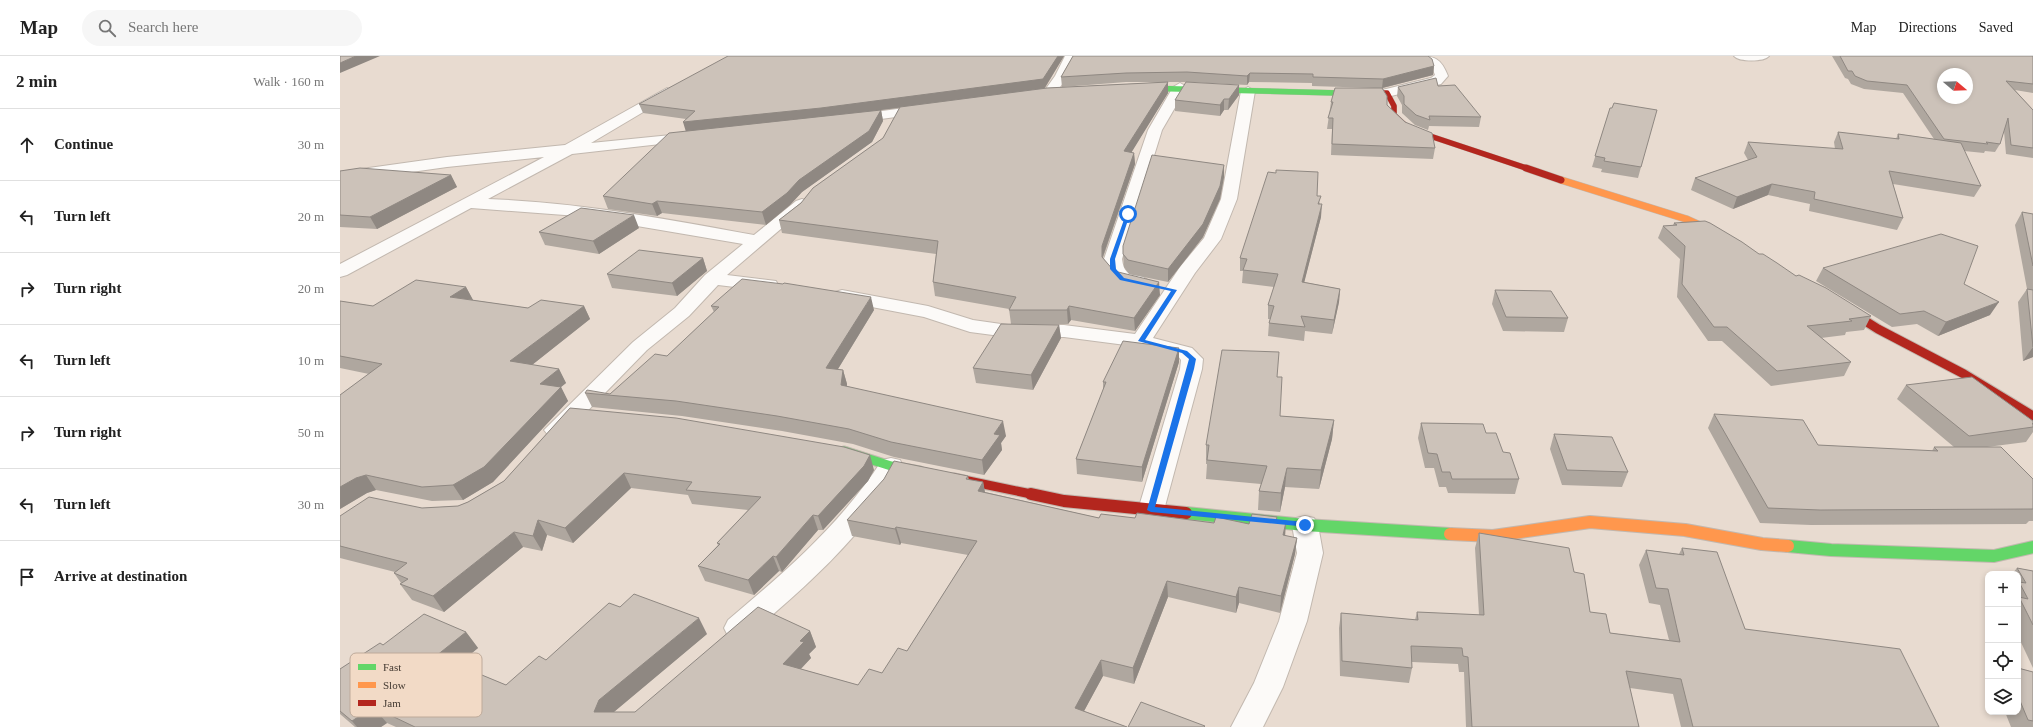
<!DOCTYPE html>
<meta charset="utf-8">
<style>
:root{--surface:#fff;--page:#f6f6f6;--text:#222;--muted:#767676;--line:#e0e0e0}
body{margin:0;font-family:"Times New Roman",serif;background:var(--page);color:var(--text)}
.controls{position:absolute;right:12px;bottom:12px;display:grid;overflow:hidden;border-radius:8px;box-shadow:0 2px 6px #0003}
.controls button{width:36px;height:36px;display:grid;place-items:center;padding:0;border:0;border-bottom:1px solid var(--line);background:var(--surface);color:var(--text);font:20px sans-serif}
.compass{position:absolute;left:1597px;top:12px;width:36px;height:36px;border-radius:50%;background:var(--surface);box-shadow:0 2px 6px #0003;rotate:109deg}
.stop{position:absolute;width:12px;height:12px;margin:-9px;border:3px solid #1a73e8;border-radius:50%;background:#fff}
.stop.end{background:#1a73e8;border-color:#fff;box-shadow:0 1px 4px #0008}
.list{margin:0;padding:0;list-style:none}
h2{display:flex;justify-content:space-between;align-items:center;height:52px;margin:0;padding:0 16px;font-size:17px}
h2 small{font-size:13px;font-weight:400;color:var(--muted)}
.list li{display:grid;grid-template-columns:26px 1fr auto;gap:12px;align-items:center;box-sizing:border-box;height:72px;padding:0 16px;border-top:1px solid var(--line)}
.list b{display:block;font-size:15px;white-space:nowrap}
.list em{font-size:13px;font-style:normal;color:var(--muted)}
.icon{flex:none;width:22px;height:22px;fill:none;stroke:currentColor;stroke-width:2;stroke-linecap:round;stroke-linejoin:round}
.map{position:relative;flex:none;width:1693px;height:671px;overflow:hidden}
header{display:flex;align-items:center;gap:24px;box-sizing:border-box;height:56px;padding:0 20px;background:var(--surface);border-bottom:1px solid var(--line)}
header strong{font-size:19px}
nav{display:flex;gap:22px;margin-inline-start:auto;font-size:14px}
.search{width:280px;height:36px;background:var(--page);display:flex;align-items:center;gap:10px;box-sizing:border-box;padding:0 14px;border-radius:22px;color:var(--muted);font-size:15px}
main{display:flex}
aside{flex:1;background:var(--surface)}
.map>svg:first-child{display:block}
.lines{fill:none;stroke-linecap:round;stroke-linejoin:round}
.street-casing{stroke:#c2b8af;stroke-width:2}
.fast-far2-casing{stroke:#c2b8af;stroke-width:6}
.fast-far1-casing{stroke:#c2b8af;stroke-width:11}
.fast-casing{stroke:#c2b8af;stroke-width:14}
.slow-far1-casing{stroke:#c2b8af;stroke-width:8}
.slow-casing{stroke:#c2b8af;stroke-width:14}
.jam-far3-casing{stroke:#c2b8af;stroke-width:6}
.jam-far2-casing{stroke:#c2b8af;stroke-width:8}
.jam-far1-casing{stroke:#c2b8af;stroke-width:11}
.jam-casing{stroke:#c2b8af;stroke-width:14}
.street{fill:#fcfaf8;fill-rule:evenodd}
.fast-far2{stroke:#63d668;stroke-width:5.5}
.fast-far1{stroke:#63d668;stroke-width:9}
.fast{stroke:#63d668;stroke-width:12}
.slow-far1{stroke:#ff974d;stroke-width:7}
.slow{stroke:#ff974d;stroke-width:12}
.jam-far3{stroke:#b3261e;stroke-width:5.5}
.jam-far2{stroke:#b3261e;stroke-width:7}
.jam-far1{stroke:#b3261e;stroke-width:9}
.jam{stroke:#b3261e;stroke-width:12}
.wall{fill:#afa79f}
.shaded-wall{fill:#8f8882}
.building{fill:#ccc2b9;stroke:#8f8882;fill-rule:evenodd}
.route{fill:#1a73e8}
.key{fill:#f2dac6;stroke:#beaa9a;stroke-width:1}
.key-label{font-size:11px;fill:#443a32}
</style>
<header>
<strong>Map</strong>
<div class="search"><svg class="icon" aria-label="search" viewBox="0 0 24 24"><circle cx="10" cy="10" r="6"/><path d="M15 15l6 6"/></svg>Search here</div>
<nav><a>Map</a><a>Directions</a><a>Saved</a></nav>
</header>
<main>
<aside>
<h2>2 min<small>Walk · 160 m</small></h2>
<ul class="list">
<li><svg class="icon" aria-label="ahead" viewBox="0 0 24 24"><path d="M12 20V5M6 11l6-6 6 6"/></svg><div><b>Continue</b></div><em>30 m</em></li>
<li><svg class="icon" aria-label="left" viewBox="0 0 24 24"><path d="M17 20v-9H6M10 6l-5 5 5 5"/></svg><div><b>Turn left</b></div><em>20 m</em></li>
<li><svg class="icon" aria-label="right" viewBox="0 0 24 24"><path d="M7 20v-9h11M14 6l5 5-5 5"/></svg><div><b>Turn right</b></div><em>20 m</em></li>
<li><svg class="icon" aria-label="left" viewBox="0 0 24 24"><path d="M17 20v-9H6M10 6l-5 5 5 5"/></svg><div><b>Turn left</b></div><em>10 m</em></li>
<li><svg class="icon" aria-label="right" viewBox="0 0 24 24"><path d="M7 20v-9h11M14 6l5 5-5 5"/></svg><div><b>Turn right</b></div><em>50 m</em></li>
<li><svg class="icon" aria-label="left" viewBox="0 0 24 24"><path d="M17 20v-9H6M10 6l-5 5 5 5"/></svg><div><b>Turn left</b></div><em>30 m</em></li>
<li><svg class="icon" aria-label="arrive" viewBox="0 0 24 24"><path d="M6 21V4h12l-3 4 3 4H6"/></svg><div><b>Arrive at destination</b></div></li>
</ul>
</aside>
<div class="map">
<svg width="1693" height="671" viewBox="0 0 1693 671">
<rect width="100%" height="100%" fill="#e8dbd0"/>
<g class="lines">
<defs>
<path id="street" d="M725,0H737L727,21L714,40L686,44L681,43L679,40L681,37L705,34L715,20Z
M1076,0C1095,0 1101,2 1108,20L1101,28L1047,41L1042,40L1040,37L1042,34L1091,22L1095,19L1092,11Z
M1394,0H1429C1424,6 1399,6 1394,0Z
M840,27L847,31L822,74L782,203C785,228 801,213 810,227L808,231C787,236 766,225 764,203L808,74L833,31Z
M908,31L915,35L897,143L881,183L855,217L813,282L852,292L863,303L862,313L824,454L820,460L811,463L802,460L798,454L840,313L841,304L838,300L801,291L724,281H668L630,276L584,261L495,244L492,240L495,236L502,234L588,250L633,264L668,269H724L795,278L840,211L864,182L881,143L901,35Z
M327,32L334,36L332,39L251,87L351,77L356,78L358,81L356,84L232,98L148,143C238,146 326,163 414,179L456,145L462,143L468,145L470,148L387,219L436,225L438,229L436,233L429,235L378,229L349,260L307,294L224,379L216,381L208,379L204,374L293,286L335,252L365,219L403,188L238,160L131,152L7,219L0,221V208L204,101L107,111L0,126V116L107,101L225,89Z
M587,49L592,50L594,53L592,56L512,67L507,66L505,63L507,60L512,59Z
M551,402L560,404L563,410C552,428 541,447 528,463C493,507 450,544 408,580L398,584L388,580L384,572L388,564C446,515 501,468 542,404Z
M965,460L974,462L978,469L983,497L967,565L943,631L923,671H891L914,627L939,565L957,497L952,469L956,462Z"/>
<path id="fast-far2" d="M798,32L998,37"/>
<path id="fast-far1" d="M504,395L551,410L580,415"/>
<path id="fast" d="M846,457L965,469L1110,478
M1448,490L1491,494L1654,500L1693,491"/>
<path id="slow-far1" d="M1221,124L1346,163L1379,178"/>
<path id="slow" d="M1110,478L1153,480L1250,466L1345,474L1422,488L1448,490"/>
<path id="jam-far3" d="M998,37H1047L1054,50V59L1069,73L1189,113"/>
<path id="jam-far2" d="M1186,112L1221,124
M1504,251L1513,257"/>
<path id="jam-far1" d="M1511,256L1538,273L1624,318L1693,360
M614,422L696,439"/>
<path id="jam" d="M691,438L724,445L846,457"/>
</defs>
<!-- street casing -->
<use href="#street" class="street-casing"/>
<!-- fast-far2 casing -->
<use href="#fast-far2" class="fast-far2-casing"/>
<!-- fast-far1 casing -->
<use href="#fast-far1" class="fast-far1-casing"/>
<!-- fast casing -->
<use href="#fast" class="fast-casing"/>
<!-- slow-far1 casing -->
<use href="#slow-far1" class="slow-far1-casing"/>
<!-- slow casing -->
<use href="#slow" class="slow-casing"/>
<!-- jam-far3 casing -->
<use href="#jam-far3" class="jam-far3-casing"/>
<!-- jam-far2 casing -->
<use href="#jam-far2" class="jam-far2-casing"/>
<!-- jam-far1 casing -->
<use href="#jam-far1" class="jam-far1-casing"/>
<!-- jam casing -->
<use href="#jam" class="jam-casing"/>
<!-- street -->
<use href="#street" class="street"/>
<!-- fast-far2 -->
<use href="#fast-far2" class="fast-far2"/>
<!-- fast-far1 -->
<use href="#fast-far1" class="fast-far1"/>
<!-- fast -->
<use href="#fast" class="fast"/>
<!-- slow-far1 -->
<use href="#slow-far1" class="slow-far1"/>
<!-- slow -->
<use href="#slow" class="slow"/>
<!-- jam-far3 -->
<use href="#jam-far3" class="jam-far3"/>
<!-- jam-far2 -->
<use href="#jam-far2" class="jam-far2"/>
<!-- jam-far1 -->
<use href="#jam-far1" class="jam-far1"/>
<!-- jam -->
<use href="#jam" class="jam"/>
</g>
<!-- wall -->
<path class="wall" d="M724,0L705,32L828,26V37L791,96L794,97L795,108L763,202L774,215L820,239L795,275L731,264L728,268H671L669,253L595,240L593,226L596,198L442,177L439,164L543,82L560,52L541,54L543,65L532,86L462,136L450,149L426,169L322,157L317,160L268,153L263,140L346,75V63L303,57L299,48Z
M733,0L1094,10L1093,19L1043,32L1047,49L1065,66L1095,92L1093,103L991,99L992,73H987L991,46L1034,32L972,30V27L909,26L907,29L847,26H786L722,31L721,21Z
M1492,0H1693V37L1675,34L1693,54V102L1666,98L1664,75L1660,88L1655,96L1645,95L1644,97L1624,95L1641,130L1634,141L1553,128L1563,162L1557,174L1469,155L1470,148L1428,139L1393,153L1351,134L1355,122L1408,104L1404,97L1408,86L1495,93L1494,86L1498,76L1556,83L1558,78L1594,83L1563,37L1524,33L1511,28L1508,23L1505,22Z
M899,29V39L888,54H884L880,60L835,55V44Z
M1098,30L1141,61L1139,71L1089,70L1088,74L1075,69L1062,57V49L1057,40L1058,31Z
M1270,52L1301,111L1298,122L1261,116L1262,113L1252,111Z
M884,109V121L880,143L863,181L828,226L789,218L784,211L783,198Z
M0,115L111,119L117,131L37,173L0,171Z
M977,140L980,148L981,161L964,226L1000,233L999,246L992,278L965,275L964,285L928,280L929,267L930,263H928V249L934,231L902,227L903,215H900V202Z
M1682,156L1693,158V301L1683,305L1678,246L1687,233L1675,169Z
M1334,167L1419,198L1456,220L1531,260L1524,274L1506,276L1505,279L1481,282L1511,306L1504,320L1431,330L1382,285H1368L1337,241L1340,203L1318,182L1323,170L1333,169Z
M299,172L259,198L205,189L199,176Z
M363,202L367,215L337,240L272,232L267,218Z
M1483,212L1624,228L1650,259L1598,280L1577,268L1552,271L1476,225Z
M126,231L133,244L188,252L244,250L250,263L192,309L219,313L226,327L221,331L228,345L153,426L123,444L92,445L36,434L27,437L0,453V339L29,318L0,312V245L33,250Z
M1155,234L1228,262L1224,276L1163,275L1152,248Z
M371,250L534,254L498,313L503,314L507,328V330L666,380L661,387L662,394L644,419L554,401L513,388L442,375L342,360L252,351L245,337L270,338L327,300L374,256Z
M719,269L721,282L693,334L636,327L633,312Z
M839,292V306L802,426L737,418L736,403L763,334V326Z
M937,321L940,360L994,364L992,383L979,433L945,431L940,456L918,454L919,435L921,428L866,423L867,408H866V389Z
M1566,329L1693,365V376L1686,386L1647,391L1693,423V465H1689L1686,468L1471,469L1420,467L1368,372L1374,358L1478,389L1592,395L1594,391H1614L1557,343Z
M230,352L534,414L528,425L483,474H478L442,516L439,515L414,539L365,525L358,510L378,489L377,487L408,454L352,448L348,439L291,432L233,487L207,479L202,495L183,491L104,556L72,544L60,528L61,527L54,517L55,516L0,502V460L82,452L118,450L128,446L164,425Z
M1081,367L1146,377L1163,396L1179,423L1175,438L1108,437L1106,431H1099L1094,412H1085L1078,382Z
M1214,378L1288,416L1282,431L1222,429L1210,393Z
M628,420L629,424L643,426L645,436L759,462H795L874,467L909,468L937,464L945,480L957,482L955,498L940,557L899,547L896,557L828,541L794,628L763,620L744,655L787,671H56L47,667L41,671H15L0,658V613L43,589L126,576L138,592L117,609L166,629L206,604L367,578L274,656H295L470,575L476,591L469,598L471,602L461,613L518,629L542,617L567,595L628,499L561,487L560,489L512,480L507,464Z
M1139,477L1234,516L1250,556L1270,577L1329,584L1320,549L1309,547L1299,509L1306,494L1339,498L1342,492L1405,573L1599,671H1341L1333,638L1290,632L1299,671H1126L1124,616H1119L1118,608L1072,606V612L1069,627L1000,620L999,572L1001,557L1075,564L1077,556L1139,559L1135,492Z
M1677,512L1693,515V612L1678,580V518H1672Z
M1678,612L1693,616V671H1671L1665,656H1678Z"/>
<!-- shaded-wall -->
<path class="shaded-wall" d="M16,0H40L0,17V7Z
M718,0H724L704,33L541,54L543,65L532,86L462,136L450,149L426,169L422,156L346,76L343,66Z
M1094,10L1093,19L1042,32L1043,23Z
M910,17L909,26L907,29V20Z
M828,26V37L785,107L784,95Z
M899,29V39L888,54L889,43Z
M884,43V54L880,60V49Z
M794,97L795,108L762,203L763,214L762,190Z
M884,109V121L880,143L863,181L828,226V213Z
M111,119L117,131L37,173L30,161Z
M1432,128L1428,139L1393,153L1397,141Z
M317,145L322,157L317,160L312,148Z
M982,148L981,161L961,239L962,226Z
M294,159L299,172L259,198L253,185Z
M363,202L367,215L337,240L332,227Z
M819,226L820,239L795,275L794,262Z
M126,231L133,244L110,241Z
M1000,233L999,246L992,278L994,264Z
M531,241L534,254L490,326L486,312Z
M1659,246L1650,259L1598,280L1606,266Z
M244,250L250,263L178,320L170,305Z
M729,250L731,264L728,268L727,254Z
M719,269L721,282L693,334L691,319Z
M1693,291V301L1683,305Z
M839,292V306L802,426V411Z
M219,313L226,327L221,331L228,345L153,426L123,444L113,429L200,328Z
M503,314L507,328L505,343L501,329Z
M994,364L992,383L979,433L981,414Z
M663,365L666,380L661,387L662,394L644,419L642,404L654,378Z
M530,399L534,414L528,425L483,474L478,460Z
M947,412L945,431L940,456L941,437Z
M284,417L291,432L233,487L225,472Z
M26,419L36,434L27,437L0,453V431L16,422Z
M643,426L646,442L638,435Z
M473,459L478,474L442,516L436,501Z
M198,464L207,479L202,495L193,480Z
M946,466L945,482L943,479Z
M556,471L561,487L560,489L555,473Z
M174,476L183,491L104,556L93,540Z
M957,482L955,498L940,557L941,540Z
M433,500L439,515L414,539L408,524Z
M827,525L828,541L794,628L793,612Z
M899,531V547L896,557V541Z
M359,562L367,578L269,660L254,656L259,644Z
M470,575L476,591L469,598L471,602L450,624L443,608L460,585Z
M126,576L138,592L109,616L96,600Z
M761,604L763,620L737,668L735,652Z
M33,651L47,667L41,671H17L12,665Z"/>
<!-- building -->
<path class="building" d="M0,0H16L0,7Z
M388,0H718L703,23L481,52L343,66L355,55L299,48Z
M733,0H1088L1092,3L1094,10L1043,23L973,21V18L910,17L907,20L847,16L786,17L721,21Z
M1500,0H1693V28L1666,25L1693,54V92L1671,89L1668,62L1660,88L1646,86L1648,88L1604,83L1567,29L1527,25L1515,20L1512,15H1508ZM1603,18H1627V42H1603Z
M1096,22L1098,30L1115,29L1141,61L1089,60L1090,64L1076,59L1064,48V40L1058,31Z
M828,26L784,95L794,97L762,190V201L774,215L819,226L794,262L729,250L727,254H669L676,241L593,226L598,185L439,164L461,147L473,132L543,82L560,51L707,32Z
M846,26L899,29L889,43H884L880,49L835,44Z
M995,32H1042L1047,40V49L1065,66L1092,77L1095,92L992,88L993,62H988L993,46H991Z
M1274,47L1317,54L1301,111L1264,105L1265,102L1255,100L1270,52H1272Z
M541,54L529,75L459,124L447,137L422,156L317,145L312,148L263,140L329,77Z
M1498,76L1559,83L1558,78L1621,87L1641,130L1549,115L1563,162L1474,143L1475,136L1432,128L1397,141L1355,122L1417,101L1408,86L1503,93Z
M812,99L884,109L880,130L863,168L828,213L788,204L783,198V190Z
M20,112L111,119L30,161L0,159V115Z
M936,114L978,116L977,140H981L978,148H982L962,226L1000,233L994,264L961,260L965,271L929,267L934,250L928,249L938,218L903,214L907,203L900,202L928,116L936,117Z
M241,152L294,159L253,185L199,176Z
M1682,156L1693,158V210Z
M1365,165L1370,167L1402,186L1419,198H1423L1437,207L1456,220L1459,219L1486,232L1531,260L1509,263L1512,265L1467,270L1511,306L1437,315L1387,271H1374L1342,228L1345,190L1323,170L1337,169L1334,167Z
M1601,178L1638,190L1624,228L1659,246L1606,266L1584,255L1560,258L1483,212Z
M299,194L363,202L332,227L267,218Z
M402,223L443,228L444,227L531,241L486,312L503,314L501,329L663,365L654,378L660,379L642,404L551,386L509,373L437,360L336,345L245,337L247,334L270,338L315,298L327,300L379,251L371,250Z
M76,224L126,231L110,241L188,252L201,244L244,250L170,305L219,313L200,328L221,331L144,411L113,429L82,431L26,419L16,422L0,431V339L42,308L0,300V245L33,250Z
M1687,233L1693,234V291Z
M1155,234L1211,235L1228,262L1166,261Z
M661,268L719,269L691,319L633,312Z
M783,285L839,292L802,411L736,403L766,326H763Z
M882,294L939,296L937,321H942L940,360L994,364L981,414L947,412L941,437L919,435L927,410L867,404L869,389H866Z
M1632,321L1693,365V367L1692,368H1693V371L1629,380L1566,329Z
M230,352L336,362L504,391L530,399L524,410L478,460L473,459L436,501L433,500L408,524L358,510L380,488L377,487L421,441L346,434L352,426L284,417L225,472L198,464L193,480L174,476L93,540L60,528L68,523L54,517L67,507L0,490V460L29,441L82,452L118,450L128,446L164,425Z
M1374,358L1463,364L1478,389L1598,395L1594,391H1661L1693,423V453L1480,454L1428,452Z
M1081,367L1143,368L1146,377H1156L1163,396L1170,397L1179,423H1112L1110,416H1102L1097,398L1088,397Z
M1214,378L1272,381L1288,416L1227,414Z
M554,405L628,420L626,423L643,426L638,435L759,462L761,458L795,462L797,457L874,467L876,461L909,468L912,458L937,461L936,464L946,466L943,479L957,482L941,540L899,531L896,541L827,525L793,612L761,604L735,652L787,671H75L33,651L12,665L0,655V613L40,587L43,589L84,558L126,576L96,600L166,629L199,600L206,604L269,547L280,551L294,538L359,562L259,644L254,656H295L418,551L470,575L460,585L464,586L443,608L518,629L529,613L542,617L558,592L567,595L637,485L556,471L555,473L507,464L544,423Z
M1139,477L1229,492L1234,516L1244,518L1250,556L1266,558L1270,577L1340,586L1328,533L1316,532L1306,494L1344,499L1342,492L1377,496L1405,573L1560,593L1599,671H1353L1341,623L1286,615L1299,671H1132L1128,601L1123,600L1122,592L1071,590L1072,612L1002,605L1001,557L1078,564L1077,556L1144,559Z
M1677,512L1693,515V569L1679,541L1688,543L1679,526L1686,527Z
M1678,612L1693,616V665L1688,664L1678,640Z
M801,646L865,670L864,671H788Z"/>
<!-- route -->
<path class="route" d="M788,157L790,158L775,203L776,213L784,222L837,234L805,284L847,295L856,303L854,313L815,451L965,466L969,469L968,471L811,456L807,454L849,303L842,297L798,285L831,235L780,224L770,213V203L786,158Z"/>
<!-- legend -->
<rect x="10" y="597" width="132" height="64" rx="6" class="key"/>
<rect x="18" y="608" width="18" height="6" fill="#63d668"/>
<rect x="18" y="626" width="18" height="6" fill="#ff974d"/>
<rect x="18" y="644" width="18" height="6" fill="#b3261e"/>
<g class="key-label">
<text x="43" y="615">Fast</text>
<text x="43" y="633">Slow</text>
<text x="43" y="651">Jam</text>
</g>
</svg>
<div class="controls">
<button>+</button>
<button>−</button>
<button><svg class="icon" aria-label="locate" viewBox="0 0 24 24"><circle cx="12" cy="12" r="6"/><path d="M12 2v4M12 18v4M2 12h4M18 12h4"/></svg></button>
<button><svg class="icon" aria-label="layers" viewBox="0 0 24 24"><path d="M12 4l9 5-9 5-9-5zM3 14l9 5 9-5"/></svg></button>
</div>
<svg class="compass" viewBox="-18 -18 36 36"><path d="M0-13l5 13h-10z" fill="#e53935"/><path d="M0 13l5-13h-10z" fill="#767676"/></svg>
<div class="stop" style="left:788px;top:158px"></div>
<div class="stop end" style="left:965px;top:469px"></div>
</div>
</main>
